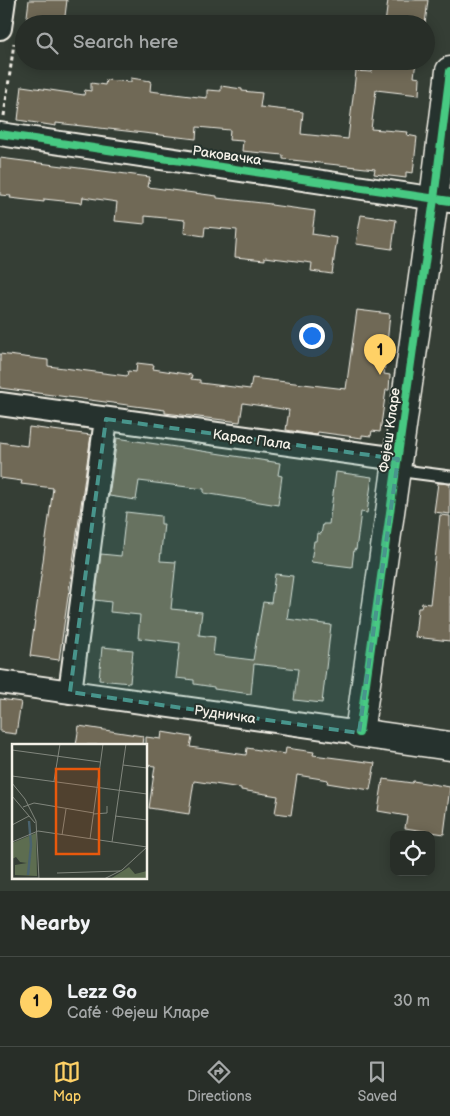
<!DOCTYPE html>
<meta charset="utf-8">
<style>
:root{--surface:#282e28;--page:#303630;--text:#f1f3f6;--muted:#a5a8a8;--line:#444a45;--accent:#ffd166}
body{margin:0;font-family:"Balsamiq Sans",sans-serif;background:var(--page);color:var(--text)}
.controls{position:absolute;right:15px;bottom:15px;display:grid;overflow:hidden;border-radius:10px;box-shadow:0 2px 12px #0003}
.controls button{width:45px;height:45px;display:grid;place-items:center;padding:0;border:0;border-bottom:1px solid var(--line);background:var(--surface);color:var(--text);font:25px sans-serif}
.you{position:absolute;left:311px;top:335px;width:18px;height:18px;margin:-12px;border:4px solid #fff;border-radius:50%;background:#1a73e8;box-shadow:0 0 0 8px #1a73e833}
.badge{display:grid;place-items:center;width:32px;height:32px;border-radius:50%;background:var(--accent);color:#111;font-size:16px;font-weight:700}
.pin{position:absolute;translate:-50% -41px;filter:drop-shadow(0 1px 2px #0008)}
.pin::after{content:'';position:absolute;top:26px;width:18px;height:15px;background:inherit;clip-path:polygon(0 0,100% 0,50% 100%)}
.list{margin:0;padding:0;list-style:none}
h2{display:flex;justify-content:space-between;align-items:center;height:65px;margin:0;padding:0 20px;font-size:21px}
h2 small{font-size:16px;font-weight:400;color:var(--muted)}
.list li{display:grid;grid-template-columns:32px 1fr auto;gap:15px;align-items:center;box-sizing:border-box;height:90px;padding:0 20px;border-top:1px solid var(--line)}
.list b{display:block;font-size:19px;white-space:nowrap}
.list p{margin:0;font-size:16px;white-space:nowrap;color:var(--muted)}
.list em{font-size:16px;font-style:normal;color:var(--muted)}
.icon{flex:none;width:28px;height:28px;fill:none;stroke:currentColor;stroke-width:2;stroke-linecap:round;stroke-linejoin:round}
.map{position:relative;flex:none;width:450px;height:891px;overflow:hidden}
.search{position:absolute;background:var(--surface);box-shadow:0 2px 12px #0003;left:15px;right:15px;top:15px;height:55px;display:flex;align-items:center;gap:12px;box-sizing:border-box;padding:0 18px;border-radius:28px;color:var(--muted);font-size:19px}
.sheet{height:155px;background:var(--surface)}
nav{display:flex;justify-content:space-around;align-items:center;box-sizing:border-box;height:70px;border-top:1px solid var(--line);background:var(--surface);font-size:14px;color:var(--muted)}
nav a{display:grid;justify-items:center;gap:2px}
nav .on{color:var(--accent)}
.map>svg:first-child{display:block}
.building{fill:#6f6957;stroke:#f4f1e8}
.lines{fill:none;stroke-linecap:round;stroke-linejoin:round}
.service-casing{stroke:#f4f1e8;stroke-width:15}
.minor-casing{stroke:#f4f1e8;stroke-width:26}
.tertiary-casing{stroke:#f4f1e8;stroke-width:31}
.path{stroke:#f4f1e8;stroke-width:3;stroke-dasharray:4 4;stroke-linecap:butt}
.service{stroke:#26332d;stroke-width:11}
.minor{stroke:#26332d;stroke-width:22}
.tertiary{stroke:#26332d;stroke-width:28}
.cycleway-casing{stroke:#26332d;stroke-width:11}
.cycleway{stroke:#46c982;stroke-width:8}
.marked{fill:#48958c;fill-opacity:0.2;stroke:#48958c;stroke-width:4;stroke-dasharray:10 6;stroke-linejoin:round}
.labels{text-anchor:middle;stroke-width:4;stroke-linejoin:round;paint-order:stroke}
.street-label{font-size:14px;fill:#f4f1e8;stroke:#26332d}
.inset-river{fill:none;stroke:#4a636f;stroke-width:2.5}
.inset-road{fill:none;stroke:#81867d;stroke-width:1}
.view{fill:#e8590c;fill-opacity:0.15;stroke:#e8590c;stroke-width:2.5}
.inset-edge{fill:none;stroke:#f4f1e8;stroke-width:2.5}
</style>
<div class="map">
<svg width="450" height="891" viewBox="0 0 450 891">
<rect width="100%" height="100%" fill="#353e35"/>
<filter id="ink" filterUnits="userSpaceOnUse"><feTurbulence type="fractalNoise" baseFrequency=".02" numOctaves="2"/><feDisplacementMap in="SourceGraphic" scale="10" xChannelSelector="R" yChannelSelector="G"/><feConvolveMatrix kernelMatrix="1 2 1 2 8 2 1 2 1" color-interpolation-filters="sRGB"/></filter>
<g filter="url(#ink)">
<!-- building -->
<path class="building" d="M29,0H67L64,24H26Z
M388,0H428L425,24H385Z
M374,61H416L414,77L420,78L419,95L376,90L371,129L408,132L407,135L417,137L413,173L406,172V178L374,174L375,169L283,159V155L242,151L243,141L229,140L230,130L197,127L196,139L56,123V126L18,120L22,86L84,95L85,90L91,91V83L105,85L106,80L131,82V78L151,81L150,91L207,98V90L221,91V86L242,89V91L262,93L260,107L303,112L301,134L348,139L356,71L372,72Z
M0,158L150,177L148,187L217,196V198L271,204V205L315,211L312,234L337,238L332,274L311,271L312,263L265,257V260L235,257L237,230L205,227L204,236L184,233L185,220L145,216V224L115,221L117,202L83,197L82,203L44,199V202L10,198L11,196L0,195Z
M361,215L396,220L392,249L356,244Z
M357,310L390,314L384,374L390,375L389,390H386L380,432L372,431L371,436L362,435V438L318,432L317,435L286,430L289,410L243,403L240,422L165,413V410L0,388V354L48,360V366L127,376L128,371L136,372L137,363L154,365L153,369L192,375L191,379L200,380V383L250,389L252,378L346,389Z
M29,427L91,435L59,660L30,656L53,488L21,484L22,481L0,478V442L27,446Z
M117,438L280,463L278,475L282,476L278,505L204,493V489L139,481L136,500L109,496Z
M336,472L372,477L367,513L361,512L356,550L354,549L352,567L311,562L314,541H316L317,533L321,534L323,524H329Z
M438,483L450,484V514L434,512Z
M126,512L161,516V524H164L160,561L176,562L171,609L202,612L199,635L215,637L213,655L253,660L263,602L271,603L275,574L293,576L287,619L331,625L322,703L294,700L298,669L254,664L251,694L214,689V687L194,684V680L176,678L180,643L138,638L140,615L110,612L111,602L95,600L101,554L121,556Z
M440,515L450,516V641L415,637L418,608H421L422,603L430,604Z
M102,647L133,650L130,683L99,680Z
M0,699L21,702L16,734L0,732Z
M79,726L143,736L142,745H76Z
M162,732L192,737L190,747L246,755L247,748L285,754L286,748L314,752L313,755L375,763L370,790L327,783L328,780L297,775L291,815L275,813L278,796L241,790V788L194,781L189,814L149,808L155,766L146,765V737L161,739Z
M383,779L412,783L413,781L450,787L444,834L405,828L407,816L378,811Z"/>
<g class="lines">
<defs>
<path id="service" d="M396,470L450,477"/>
<path id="minor" d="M0,28L4,0
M0,134L450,201
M0,404L398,459
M0,682L359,733
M70,692L106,419"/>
<path id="tertiary" d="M450,71L434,199L359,733L450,746"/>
</defs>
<!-- service casing -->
<use href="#service" class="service-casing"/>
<!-- minor casing -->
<use href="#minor" class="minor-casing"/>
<!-- tertiary casing -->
<use href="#tertiary" class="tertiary-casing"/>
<!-- path -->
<path class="path" d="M4,116L14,43"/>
<!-- service -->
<use href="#service" class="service"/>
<!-- minor -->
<use href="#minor" class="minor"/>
<!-- tertiary -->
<use href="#tertiary" class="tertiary"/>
<defs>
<path id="cycleway" d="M0,134L450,201
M359,733L434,199L450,71"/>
</defs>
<!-- cycleway casing -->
<use href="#cycleway" class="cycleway-casing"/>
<!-- cycleway -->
<use href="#cycleway" class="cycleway"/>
</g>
</g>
<!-- marked area -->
<path class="marked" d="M106,419L398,459L359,733L70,692Z"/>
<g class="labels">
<!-- street labels -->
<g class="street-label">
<text transform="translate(227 155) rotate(8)" y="5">Раковачка</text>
<text transform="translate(389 430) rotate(-82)" y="5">Фејеш Кларе</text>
<text transform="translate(252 439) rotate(8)" y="5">Карас Пала</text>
<text transform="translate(225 714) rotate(8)" y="5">Рудничка</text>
</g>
</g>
<!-- overview -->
<g transform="translate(12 744)">
<rect width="135" height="135" fill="#353e35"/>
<path d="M24,89L25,132L3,131V121L15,119L8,118L4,113L0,115V99ZM117,123L123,130L135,127V135H98Z" fill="#5d6d50"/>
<path class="inset-river" d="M16,131L19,101L17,77"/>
<path class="inset-road" d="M0,6L88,18M111,21L135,24M0,32L135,50M42,37L48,0M0,39L13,55L24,77L27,135M0,52L23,79M11,63L22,59L82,69M81,70L95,69V62M103,72L135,76M0,81L17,72M50,91L54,65M78,95L91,0M0,98L26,87L135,103M100,98L114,0M45,129L108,127M0,134H27M92,135L110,126L135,103"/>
<path class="view" d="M44,25H87V110H44Z"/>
<rect width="135" height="135" class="inset-edge"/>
</g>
</svg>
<div class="controls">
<button><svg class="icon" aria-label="locate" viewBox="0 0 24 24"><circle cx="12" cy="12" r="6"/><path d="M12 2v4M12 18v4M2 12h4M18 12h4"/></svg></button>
</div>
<div class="you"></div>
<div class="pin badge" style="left:380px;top:375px">1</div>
<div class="search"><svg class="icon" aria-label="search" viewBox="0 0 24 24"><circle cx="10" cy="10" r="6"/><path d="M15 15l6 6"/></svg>Search here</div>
</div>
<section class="sheet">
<h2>Nearby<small></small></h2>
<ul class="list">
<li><span class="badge">1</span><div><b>Lezz Go</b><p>Café · Фејеш Кларе</p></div><em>30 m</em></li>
</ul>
</section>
<nav>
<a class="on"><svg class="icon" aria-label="map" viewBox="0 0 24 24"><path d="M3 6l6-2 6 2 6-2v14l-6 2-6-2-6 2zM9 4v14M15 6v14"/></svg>Map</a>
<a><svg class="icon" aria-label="directions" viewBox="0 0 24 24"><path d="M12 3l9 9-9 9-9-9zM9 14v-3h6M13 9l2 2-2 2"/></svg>Directions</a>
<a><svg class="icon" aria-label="saved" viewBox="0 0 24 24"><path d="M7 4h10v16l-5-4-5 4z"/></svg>Saved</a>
</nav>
